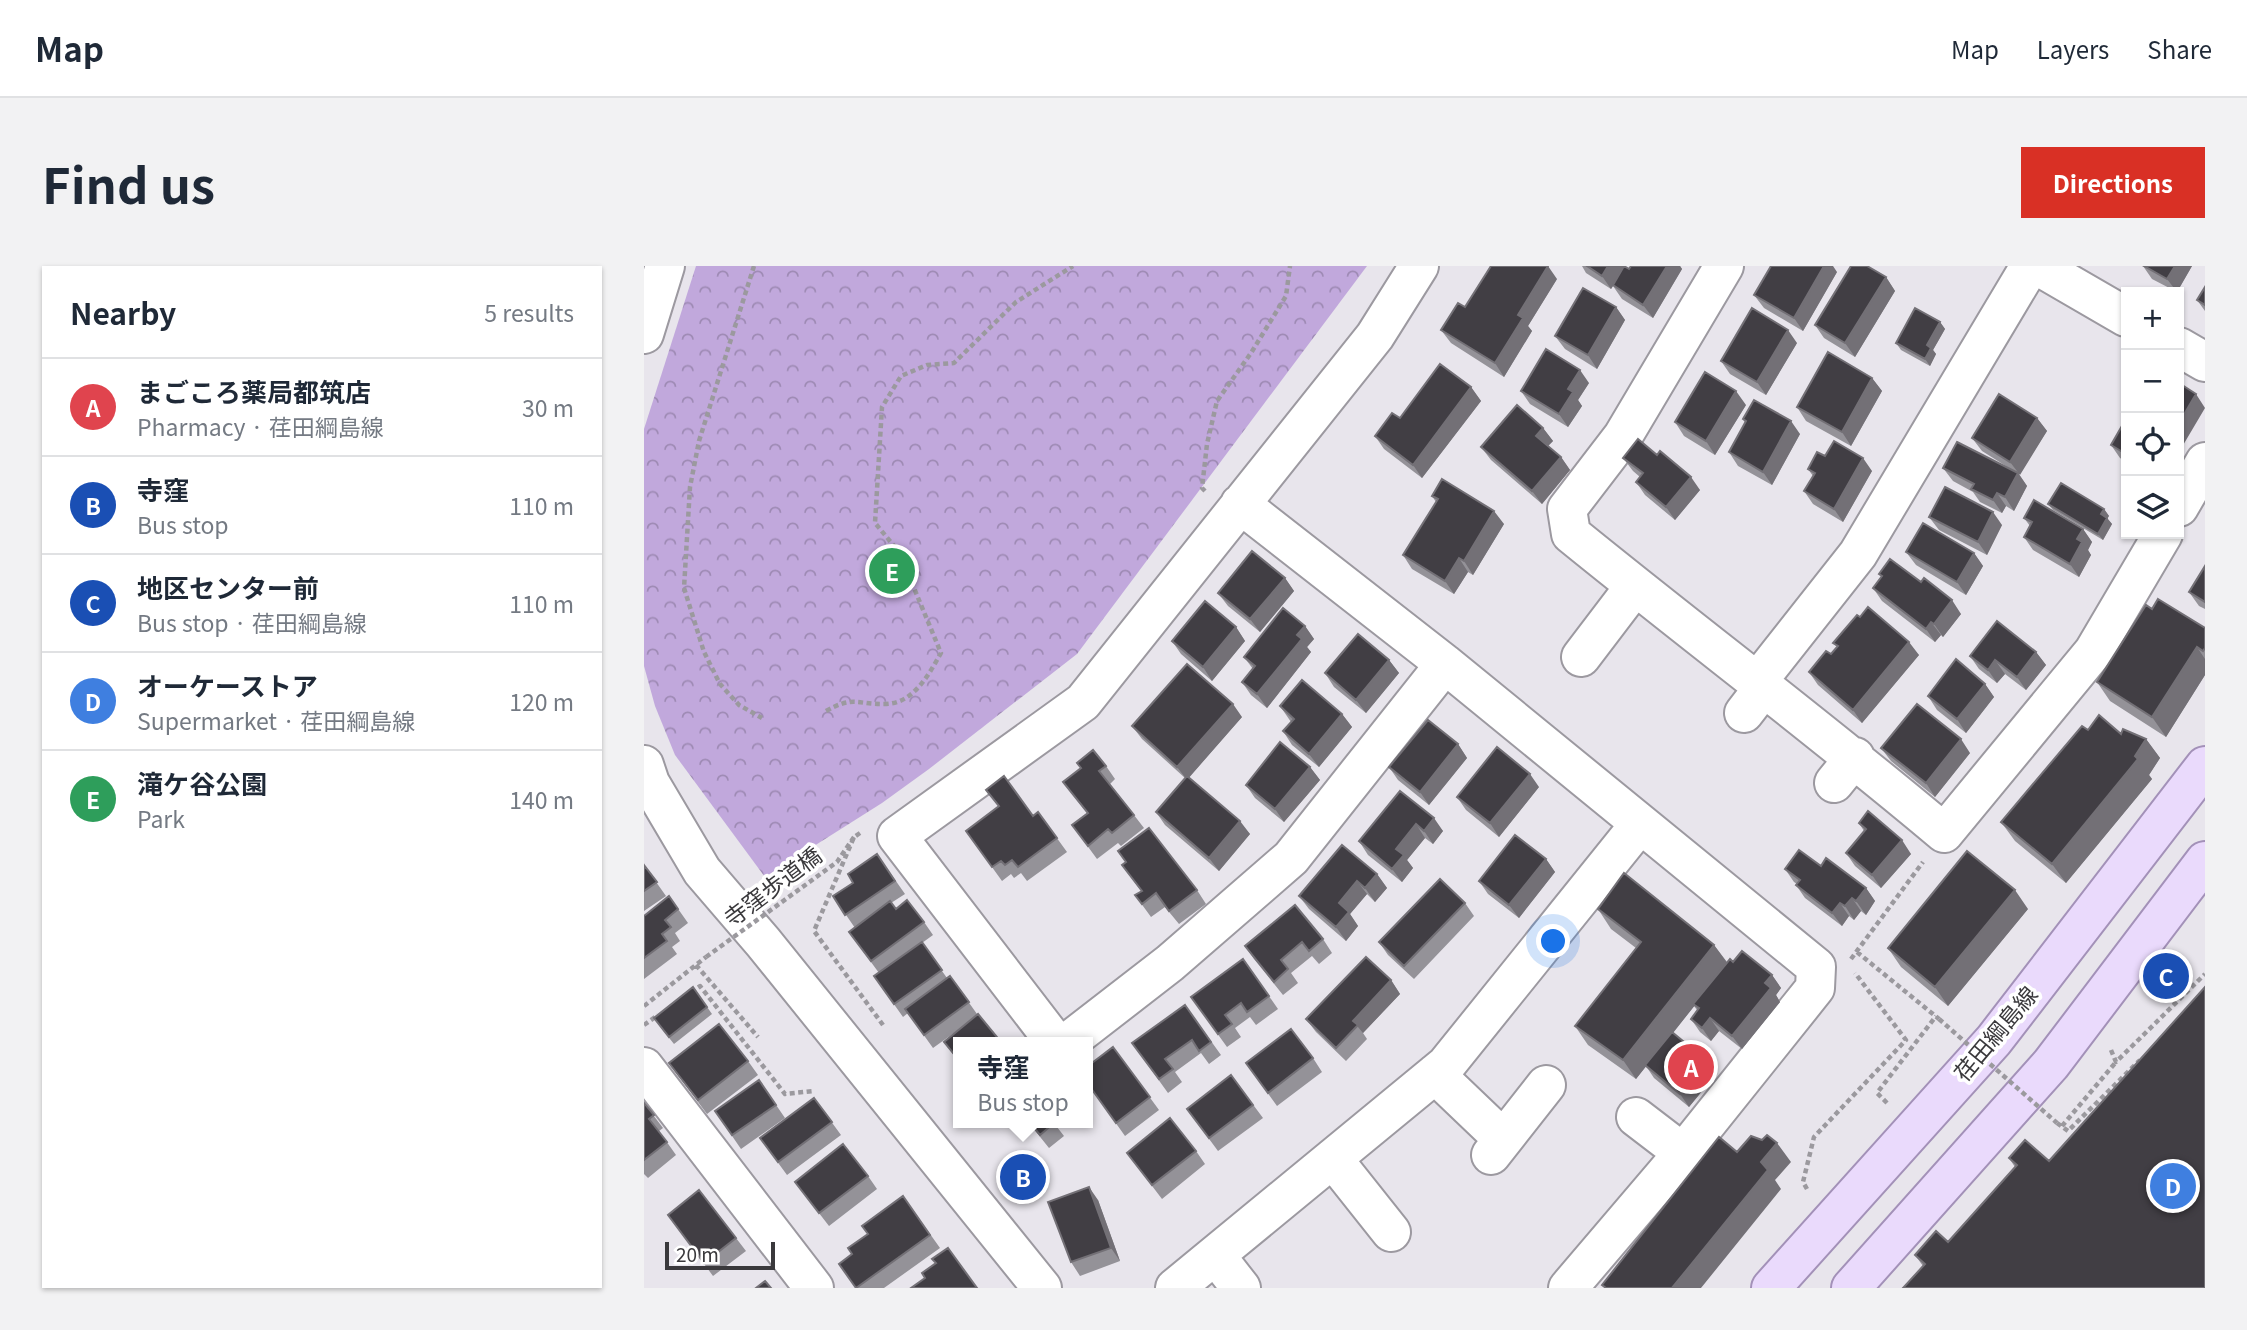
<!DOCTYPE html>
<meta charset="utf-8">
<style>
:root{--surface:#fff;--page:#f2f2f3;--text:#1f2937;--muted:#747a83;--line:#e0e1e3;--accent:#d93025}
body{margin:0;font-family:Georgia,"Noto Sans JP",serif;background:var(--page);color:var(--text)}
.controls{position:absolute;right:21px;top:21px;display:grid;overflow:hidden;border-radius:0px;box-shadow:0 2px 5px #0004}
.controls button{width:63px;height:63px;display:grid;place-items:center;padding:0;border:0;border-bottom:2px solid var(--line);background:var(--surface);color:var(--text);font:35px sans-serif}
.scale{position:absolute;left:21px;bottom:18px;width:110px;box-sizing:border-box;padding-left:7px;border:4px solid #3a393c;border-top:0;font-size:19px;line-height:24px;white-space:nowrap;color:#3a393c;-webkit-text-stroke:5px #fff;paint-order:stroke}
.you{position:absolute;left:910px;top:676px;width:24px;height:24px;margin:-18px;border:5px solid #fff;border-radius:50%;background:#1a73e8;box-shadow:0 0 0 10px #1a73e833}
.badge{display:grid;place-items:center;width:46px;height:46px;border-radius:50%;background:var(--accent);color:#fff;font-size:23px;font-weight:700}
.pin{position:absolute;translate:-50% -50%;border:4px solid #fff;box-shadow:0 2px 7px #0006}
.popup{position:absolute;left:309px;top:771px;width:140px;height:91px;box-sizing:border-box;display:grid;place-content:center;border-radius:0px;background:var(--surface);filter:drop-shadow(0 2px 5px #0005);font-size:23px;white-space:nowrap;color:var(--muted)}
.popup b{font-size:26px;color:var(--text)}
.popup::after{content:'';position:absolute;left:50%;top:100%;margin-left:-14px;border:14px solid transparent;border-top-color:var(--surface)}
.list{margin:0;padding:0;list-style:none}
h2{display:flex;justify-content:space-between;align-items:center;height:91px;margin:0;padding:0 28px;font-size:30px}
h2 small{font-size:23px;font-weight:400;color:var(--muted)}
.list li{display:grid;grid-template-columns:46px 1fr auto;gap:21px;align-items:center;box-sizing:border-box;height:98px;padding:0 28px;border-top:2px solid var(--line)}
.list b{display:block;font-size:26px;white-space:nowrap}
.list p{margin:0;font-size:23px;white-space:nowrap;color:var(--muted)}
.list em{font-size:23px;font-style:normal;color:var(--muted)}
.icon{flex:none;width:38px;height:38px;fill:none;stroke:currentColor;stroke-width:2;stroke-linecap:round;stroke-linejoin:round}
.map{position:relative;flex:none;width:1561px;height:1022px;overflow:hidden;border-radius:0px}
header{display:flex;align-items:center;gap:42px;box-sizing:border-box;height:98px;padding:0 35px;background:var(--surface);border-bottom:2px solid var(--line)}
header strong{font-size:33px}
nav{display:flex;gap:38px;margin-inline-start:auto;font-size:24px}
.intro{display:flex;align-items:center;justify-content:space-between;box-sizing:border-box;height:168px;padding:0 42px}
h1{margin:0;font-size:49px}
.button{padding:18px 32px;border-radius:0px;background:var(--accent);color:#fff;font-size:24px;font-weight:700}
main{display:flex;gap:42px;padding:0 42px}
aside{flex:1;background:var(--surface);border-radius:0px;box-shadow:0 2px 5px #0004}
.map>svg:first-child{display:block}
.park{fill:url(#park-crowns)}
.lines{fill:none;stroke-linecap:round;stroke-linejoin:round}
.minor-casing{stroke:#9c99a0;stroke-width:42}
.major-casing{stroke:#a391b8;stroke-width:42}
.path{stroke:#9b999e;stroke-width:4.5;stroke-dasharray:5 3.5;stroke-linecap:butt}
.minor{stroke:#fff;stroke-width:38}
.major{stroke:#eadafc;stroke-width:38}
.path-bridge{stroke:#9b999e;stroke-width:4.5;stroke-dasharray:5 3.5;stroke-linecap:butt}
.wall{fill:#949298}
.shaded-wall{fill:#737076}
.building{fill:#413e44;stroke:#737076;stroke-width:2}
.labels{text-anchor:middle;stroke-width:7;stroke-linejoin:round;paint-order:stroke}
.street-label{font-size:23px;fill:#3a393c;stroke:#fff}
</style>
<header>
<strong>Map</strong>
<nav><a>Map</a><a>Layers</a><a>Share</a></nav>
</header>
<div class="intro"><h1>Find us</h1><a class="button">Directions</a></div>
<main>
<aside>
<h2>Nearby<small>5 results</small></h2>
<ul class="list">
<li><span class="badge" style="background:#e0444e">A</span><div><b>まごころ薬局都筑店</b><p>Pharmacy · 荏田綱島線</p></div><em>30 m</em></li>
<li><span class="badge" style="background:#1a4fb4">B</span><div><b>寺窪</b><p>Bus stop</p></div><em>110 m</em></li>
<li><span class="badge" style="background:#1a4fb4">C</span><div><b>地区センター前</b><p>Bus stop · 荏田綱島線</p></div><em>110 m</em></li>
<li><span class="badge" style="background:#3f7fe0">D</span><div><b>オーケーストア</b><p>Supermarket · 荏田綱島線</p></div><em>120 m</em></li>
<li><span class="badge" style="background:#2e9e5b">E</span><div><b>滝ケ谷公園</b><p>Park</p></div><em>140 m</em></li>
</ul>
</aside>
<div class="map">
<svg width="1561" height="1022" viewBox="0 0 1561 1022">
<defs>
<pattern id="park-crowns" width="20" height="18" patternUnits="userSpaceOnUse" patternTransform="scale(1.75)"><rect width="20" height="18" fill="#c1a8dc"/><path d="M2 6a3 3 0 1 1 6 0M12 15a3 3 0 1 1 6 0" fill="none" stroke="#9e8ab4"/></pattern>
</defs>
<rect width="100%" height="100%" fill="#e8e5ec"/>
<!-- park -->
<path class="park" d="M52,0H723L433,388L285,503L238,537L121,611L31,489L11,440L0,400V163Z"/>
<g class="lines">
<defs>
<path id="minor" d="M1080,0L979,170L923,243L927,268C1051,369 1178,464 1300,567L1450,385L1519,268
M1394,0L1482,51
M0,68L21,0
M1535,81L1561,96
M596,238L801,398L1172,701L1171,722L1039,887L924,1022
M1535,241L1561,196
M937,391L991,320
M1113,416L1214,288L1386,0
M1100,447L1120,421
M0,499L6,517L58,605L119,676L398,1022
M1190,517L1211,491
M411,776L253,570L439,436L731,70L775,0
M424,776L526,697L647,592L801,398
M0,801L170,1022
M791,808L859,873
M992,851L1039,887
M847,889L902,819
M689,893L747,966
M572,990L597,1022
M531,1022L802,799L996,558"/>
<path id="major" d="M1127,1022L1350,774L1561,500
M1207,1022L1407,798L1561,595"/>
</defs>
<!-- minor casing -->
<use href="#minor" class="minor-casing"/>
<!-- major casing -->
<use href="#major" class="major-casing"/>
<!-- path -->
<path class="path" d="M110,0L55,175L46,221L40,322L60,386L76,418L95,439L118,452
M561,225L558,222L563,178L573,135L607,87L642,30L646,0
M182,445C210,429 213,439 242,438C270,437 285,408 297,387L255,286L231,257L238,141L257,110L283,99L310,97L372,36L429,0
M216,567L210,571L170,665L239,759
M1213,686L1295,753
M1207,693L1279,596
M52,699L114,771
M47,726L56,720L141,828L169,825
M0,740L62,691
M0,759L14,749
M1467,784L1472,796L1561,708
M1243,837L1233,827L1292,750
M1413,857L1424,865L1496,794
M1418,860L1472,796
M1163,923L1159,916L1170,871L1262,774L1211,707"/>
<!-- minor -->
<use href="#minor" class="minor"/>
<!-- major -->
<use href="#major" class="major"/>
<!-- path-bridge -->
<path class="path-bridge" d="M62,691L193,596L210,571
M1295,753L1413,857"/>
</g>
<!-- wall -->
<path class="wall" d="M938,0H982V1L985,3L987,0H1036L1038,3L1009,52L978,33L969,20L967,23L942,7Z
M1499,0H1548L1533,26L1508,13Z
M1193,6L1159,65L1120,42L1110,29Z
M1242,11L1251,25L1211,91L1180,72L1171,59Z
M913,13L884,60L888,65L860,111L807,77L797,64Z
M1561,21V45L1553,34Z
M972,41L981,54L953,103L921,83L911,70Z
M1296,56L1301,63L1289,84L1292,88L1286,100L1257,84L1252,77Z
M1153,77L1122,129L1086,108L1077,95Z
M1228,112L1238,125L1207,180L1162,155L1153,141Z
M945,117L934,134L938,140L924,161L886,138L877,125Z
M827,121L837,135L778,212L740,183L731,170L756,152Z
M1102,139L1071,189L1040,170L1031,156Z
M1393,152L1403,165L1375,208L1383,220L1370,245L1362,240L1358,247L1336,236L1329,226L1309,215L1299,202H1365L1338,185L1328,172Z
M1099,153L1156,168L1128,219L1094,200L1085,186L1101,157Z
M1482,153V196L1476,192L1467,179Z
M899,162L909,175L904,180L917,191L926,204L898,238L847,194L837,181Z
M1181,190L1228,205L1199,256L1169,238L1160,225L1169,210L1164,203Z
M979,192L1056,224L1031,254L1001,229L992,216L996,211L989,205Z
M788,230L860,258L829,309L824,306L810,328L768,303L759,289L792,236Z
M1404,238L1460,243L1465,250L1463,252L1468,258L1459,274L1409,244Z
M1285,251L1358,259L1343,289L1295,264Z
M1380,252L1439,263L1448,276L1444,284L1447,289L1435,311L1389,284L1380,271L1386,260Z
M1262,286L1330,287L1339,300L1322,329L1272,299Z
M1561,300V343L1555,340L1545,326Z
M1235,308L1317,348L1299,371L1297,369L1291,376L1238,335L1229,322L1237,311Z
M641,312L650,325L616,366L584,340L574,327Z
M1508,343L1561,362V409L1522,471L1466,435L1453,416Z
M1216,351L1275,389L1218,457L1174,419L1165,406L1187,388L1193,381L1189,377Z
M661,360L670,373L663,381L667,386L623,442L607,429L598,416L609,403L600,391Z
M592,361L601,375L568,415L537,388L528,375Z
M1392,386L1402,399L1382,424L1361,408L1353,417L1335,403L1326,390Z
M745,394L755,407L722,447L690,421L681,407Z
M1341,418L1350,431L1322,467L1293,444L1284,430Z
M636,440L698,448L708,461L675,501L648,479L639,465L647,456Z
M598,451L545,511L606,568L575,605L521,559L512,546L541,512L498,473L488,460Z
M1444,464L1502,473L1516,492L1505,509L1508,513L1422,617L1371,575L1357,556Z
M814,478L823,492L785,539L754,514L745,501Z
M1237,482L1326,487L1291,531L1247,495Z
M462,500L471,513L466,518L500,562L477,580L474,577L453,593L428,559L443,547L419,516Z
M666,501L676,514L640,556L611,532L602,519Z
M895,521L855,571L822,544L813,531Z
M756,525L799,565L789,578L781,572L763,594L769,602L758,616L724,589L715,575Z
M394,546L423,586L383,615L377,607L370,612L367,608L358,615L322,565L389,550Z
M1215,557L1267,588L1237,622L1211,600L1202,587L1220,565Z
M233,588L261,628L247,637L252,643L280,656L289,669L278,677L303,712L306,710L333,748L314,776V795L300,776L314,764L289,782L264,747L259,751L230,710L235,707L205,666L211,662L189,630L209,617Z
M902,593L911,606L875,652L844,628L835,615Z
M0,599L22,630L0,645Z
M478,599L553,624L562,638L535,658L521,641L507,651L491,629L497,625Z
M1177,600L1222,622L1231,635L1222,649L1217,645L1210,654L1205,650L1198,660L1161,632L1152,619L1153,618L1150,616L1141,603Z
M733,608L743,622L731,636L723,628L706,648L714,660L702,675L665,643L655,630Z
M25,630L44,657L31,667L36,675L28,681L33,688L0,713V650Z
M821,637L830,650L770,713L744,689L735,676Z
M954,643L1070,679L1083,696H1089L1128,709L1137,722L1132,729L1136,736L1098,783L1075,765L1067,775L1056,766L1047,753L1053,744L1050,740L1029,767L1072,808L1045,841L1010,812L1002,800L992,813L944,779L931,760L992,682L967,663Z
M1384,643L1304,740L1257,701L1244,682Z
M679,673L688,687L675,698L668,690L647,707L654,717L639,729L610,693L601,680Z
M599,693L634,743L612,759L606,751L591,762L597,771L583,781L547,731Z
M747,714L756,728L719,767L723,773L702,795L672,766L662,753Z
M49,721L68,748L30,778L14,758Z
M541,739L577,789L565,798L557,787L531,806L538,816L524,827L488,777Z
M469,781L515,844L481,870L444,818Z
M669,792L678,806L633,840L602,797Z
M104,795L114,809L63,848L25,797Z
M587,809L619,852L574,885L543,843Z
M115,814L141,852L97,883L71,845Z
M170,832L197,869L143,909L116,872Z
M0,837L19,862L15,865L32,889L4,912L0,908Z
M385,857H418L413,861L420,870L405,882Z
M552,885L561,898L518,933L483,887Z
M1365,892L1405,895L1561,1022L1279,1000L1271,989L1304,976L1371,901Z
M224,910L233,923L185,960L151,916Z
M259,930L296,982L240,1022H212L208,988L224,968Z
M454,934L476,995L436,1010L427,996Z
M24,949L92,972L102,985L69,1010Z"/>
<!-- shaded-wall -->
<path class="shaded-wall" d="M904,0L913,13L884,60L888,65L860,111L851,97L874,49Z
M964,0H982L967,23L958,10Z
M1023,0H1036L1038,3L1009,52L999,39Z
M1180,0H1189L1193,6L1159,65L1150,52Z
M1531,0H1548L1533,26L1523,13Z
M1242,11L1251,25L1211,91L1201,77Z
M972,41L981,54L953,103L944,89Z
M1296,56L1301,63L1289,84L1292,88L1286,100L1281,93L1283,79Z
M1144,64L1153,77L1122,129L1113,116Z
M936,104L945,117L934,134L938,140L924,161L915,148L924,123Z
M1228,112L1238,125L1207,180L1198,166Z
M827,121L837,135L778,212L769,199Z
M1092,125L1102,139L1071,189L1062,175Z
M1552,128L1561,142L1535,186V157Z
M1393,152L1403,165L1376,209L1366,196Z
M1147,155L1156,168L1128,219L1119,206Z
M899,162L909,175L901,183L892,170Z
M917,191L926,204L898,238L888,225Z
M1219,192L1228,205L1199,256L1190,243Z
M1374,207L1383,220L1370,245L1361,231Z
M1047,211L1056,224L1031,254L1022,241Z
M1353,227L1362,240L1358,247L1349,234Z
M1460,243L1465,250L1462,254L1457,248Z
M850,245L860,258L829,309L820,295Z
M1349,246L1358,259L1343,289L1334,276Z
M1463,252L1468,258L1459,274L1454,268Z
M1439,263L1448,276L1444,284L1447,289L1435,311L1426,298L1433,273Z
M1330,287L1339,300L1322,329L1313,316Z
M815,292L824,306L810,328L801,315Z
M641,312L650,325L616,366L606,353Z
M1308,334L1317,348L1299,371L1290,358Z
M1287,356L1297,369L1291,376L1282,363Z
M661,360L670,373L663,381L667,386L623,442L613,428L653,369Z
M592,361L601,375L568,415L559,401Z
M1265,376L1275,389L1218,457L1209,444Z
M1553,381L1561,393V409L1522,471L1508,451Z
M1392,386L1402,399L1382,424L1373,411Z
M745,394L755,407L722,447L712,434Z
M1351,394L1361,408L1353,417L1344,404Z
M1341,418L1350,431L1322,467L1313,453Z
M589,438L598,451L543,514L533,501Z
M698,448L708,461L675,501L665,488Z
M1317,473L1326,487L1291,531L1282,517Z
M1502,473L1516,492L1505,509L1508,513L1422,617L1408,598L1491,490Z
M814,478L823,492L785,539L776,526Z
M666,501L676,514L640,556L631,543Z
M886,508L895,521L855,571L846,557Z
M790,552L799,565L789,578L780,565Z
M596,555L606,568L575,605L565,592Z
M772,558L781,572L763,594L769,602L758,616L748,603L752,583Z
M1258,574L1267,588L1237,622L1228,609Z
M902,593L911,606L875,652L865,639Z
M733,608L743,622L731,636L721,622Z
M713,615L723,628L706,648L714,660L702,675L692,661L695,637Z
M1222,622L1231,635L1222,649L1212,635Z
M1371,624L1384,643L1304,740L1291,721Z
M1208,632L1217,645L1210,654L1201,640Z
M1196,637L1205,650L1198,660L1188,647Z
M1070,679L1084,698L992,813L979,794Z
M1128,709L1137,722L1132,729L1136,736L1098,783L1088,770L1121,717Z
M747,714L756,728L719,767L709,755Z
M1066,752L1075,765L1067,775L1058,762Z
M1063,795L1072,808L1045,841L1036,828Z
M1133,877L1147,896L1131,914L1137,923L1057,1022H1028L1117,896Z
M445,921L454,934L476,995L467,982Z"/>
<!-- building -->
<path class="building" d="M847,0H904L874,49L879,52L851,97L797,64L814,37L821,41Z
M943,0H964L958,10Z
M980,0L985,3L987,0H1023L999,39L969,19Z
M1127,0H1180L1150,52L1110,29Z
M1207,0H1223L1242,11L1201,77L1171,59Z
M1500,0H1531L1523,13Z
M1561,21V39L1553,34Z
M939,22L972,41L944,89L911,70Z
M1108,42L1144,64L1113,116L1077,95Z
M1271,42L1296,56L1283,79L1287,82L1281,93L1252,77Z
M902,83L936,104L924,123L929,126L915,148L877,125Z
M1184,86L1228,112L1198,166L1153,141Z
M796,98L827,121L769,199L731,170L748,147L756,152Z
M1061,106L1092,125L1062,175L1031,156Z
M1535,117L1552,128L1535,157Z
M1355,128L1393,152L1366,196L1328,172Z
M1110,134L1147,155L1119,206L1085,186L1102,155L1099,153Z
M873,139L899,162L892,170L917,191L888,225L837,181Z
M1482,153V188L1467,179Z
M994,173L1013,189L1016,185L1047,211L1022,241L992,216L999,207L979,192Z
M1190,175L1219,192L1190,243L1160,225L1171,207L1164,203L1173,186L1181,190Z
M1313,176L1374,207L1361,231L1353,227L1349,234L1327,223L1330,218L1299,202Z
M798,213L850,245L820,295L815,292L801,315L759,289L794,233L788,230Z
M1417,217L1460,243L1457,248L1463,252L1454,268L1404,238Z
M1301,221L1349,246L1334,276L1285,251Z
M1390,234L1439,263L1433,273L1438,276L1426,298L1380,271L1388,256L1380,252Z
M1279,257L1330,287L1313,316L1262,286Z
M608,285L641,312L606,353L574,327Z
M1246,293L1277,316L1280,312L1308,334L1290,358L1287,356L1282,363L1229,322L1238,310L1235,308Z
M1561,300V336L1545,326Z
M1514,333L1561,362V382L1559,385L1553,381L1508,451L1453,416L1502,339L1508,343Z
M561,335L592,361L559,401L528,375Z
M1224,341L1265,376L1209,444L1165,406L1182,385L1187,388L1194,380L1189,377L1213,349L1216,351Z
M639,342L661,360L653,369L658,373L613,428L598,416L611,400L600,391Z
M1353,355L1392,386L1373,411L1351,394L1344,404L1326,390Z
M714,368L745,394L712,434L681,407Z
M1312,393L1341,418L1313,453L1284,430Z
M543,398L589,438L533,501L488,460Z
M658,414L698,448L665,488L639,465L650,453L636,440Z
M1273,438L1317,473L1282,517L1237,482Z
M1455,449L1477,468L1479,463L1502,473L1491,490L1494,493L1408,598L1357,556L1438,460L1444,464Z
M784,454L814,478L776,526L745,501Z
M636,476L666,501L631,543L602,519Z
M853,481L886,508L846,557L813,531Z
M449,484L462,500L455,505L490,549L468,567L464,563L444,580L428,559L444,547L419,516L437,502L433,497Z
M360,510L389,550L394,546L413,572L374,601L368,594L361,599L357,595L348,601L322,565L355,540L342,524Z
M543,510L596,555L565,592L512,546Z
M756,525L790,552L780,565L772,558L752,583L760,589L748,603L715,575Z
M1224,545L1258,574L1228,609L1202,587L1222,563L1215,557Z
M505,562L553,624L525,645L512,627L498,638L491,629L498,625L478,599L482,596L474,585Z
M871,569L902,593L865,639L835,615Z
M698,579L733,608L721,622L713,615L695,637L705,646L692,661L655,630Z
M1155,584L1177,600L1182,592L1222,622L1212,635L1208,632L1201,640L1196,637L1188,647L1152,619L1156,614L1141,603Z
M1323,585L1371,624L1291,721L1244,682Z
M233,588L251,615L201,649L189,630L209,617L204,608Z
M0,599L13,616L0,625Z
M980,607L1070,679L979,794L931,760L997,676L954,643Z
M796,613L821,637L760,700L735,676Z
M25,630L34,643L21,654L27,661L18,668L23,675L0,692V650Z
M263,634L280,656L227,695L205,666L246,635L252,643Z
M651,639L679,673L665,685L658,676L637,694L644,703L630,716L601,680Z
M278,676L298,704L250,738L230,710Z
M1098,685L1128,709L1121,717L1127,722L1088,770L1066,752L1058,762L1047,753L1055,742L1049,738L1086,693L1089,696Z
M722,691L747,714L709,755L714,759L692,782L662,753Z
M599,693L625,730L603,746L597,737L581,749L588,758L574,768L547,731Z
M306,710L325,736L280,769L261,743Z
M49,721L63,741L25,771L10,752Z
M1561,721V1022H1259L1281,998L1271,989L1292,965L1304,976L1373,899L1365,892L1381,874L1405,895Z
M541,739L567,776L555,785L548,774L521,793L529,803L515,813L488,777Z
M334,748L357,776H314V793L300,776Z
M75,758L104,795L54,834L25,797Z
M647,763L669,792L624,827L602,797Z
M1028,766L1063,795L1036,828L1001,799Z
M469,781L506,831L472,857L444,818V800Z
M587,809L609,839L565,872L543,843Z
M115,814L132,839L88,869L71,845Z
M170,832L188,856L134,896L116,872Z
M0,837L10,849L5,853L23,876L0,894Z
M526,852L552,885L508,919L483,887Z
M386,857H410L396,869Z
M1123,869L1133,877L1117,896L1124,904L1028,1022H962L958,1019L1075,871L1093,886L1107,870L1118,874Z
M199,878L224,910L175,947L151,916Z
M445,921L467,982L427,996L404,936Z
M55,924L92,972L60,997L24,949Z
M259,930L286,969L212,1022L195,998L208,988L204,982L224,968L218,960Z
M304,982L333,1022H267L281,1012L278,1007L292,997L288,993Z
M121,1015L127,1022H112Z"/>
<g class="labels">
<!-- street labels -->
<g class="street-label">
<text transform="translate(129 621) rotate(-37)" y="8">寺窪歩道橋</text>
<text transform="translate(1352 768) rotate(-50)" y="8">荏田綱島線</text>
</g>
</g>
</svg>
<div class="controls">
<button>+</button>
<button>−</button>
<button><svg class="icon" aria-label="locate" viewBox="0 0 24 24"><circle cx="12" cy="12" r="6"/><path d="M12 2v4M12 18v4M2 12h4M18 12h4"/></svg></button>
<button><svg class="icon" aria-label="layers" viewBox="0 0 24 24"><path d="M12 4l9 5-9 5-9-5zM3 14l9 5 9-5"/></svg></button>
</div>
<div class="scale">20 m</div>
<div class="you"></div>
<div class="pin badge" style="left:1047px;top:801px;background:#e0444e">A</div>
<div class="pin badge" style="left:379px;top:911px;background:#1a4fb4">B</div>
<div class="popup"><b>寺窪</b>Bus stop</div>
<div class="pin badge" style="left:1522px;top:710px;background:#1a4fb4">C</div>
<div class="pin badge" style="left:1529px;top:920px;background:#3f7fe0">D</div>
<div class="pin badge" style="left:248px;top:305px;background:#2e9e5b">E</div>
</div>
</main>
